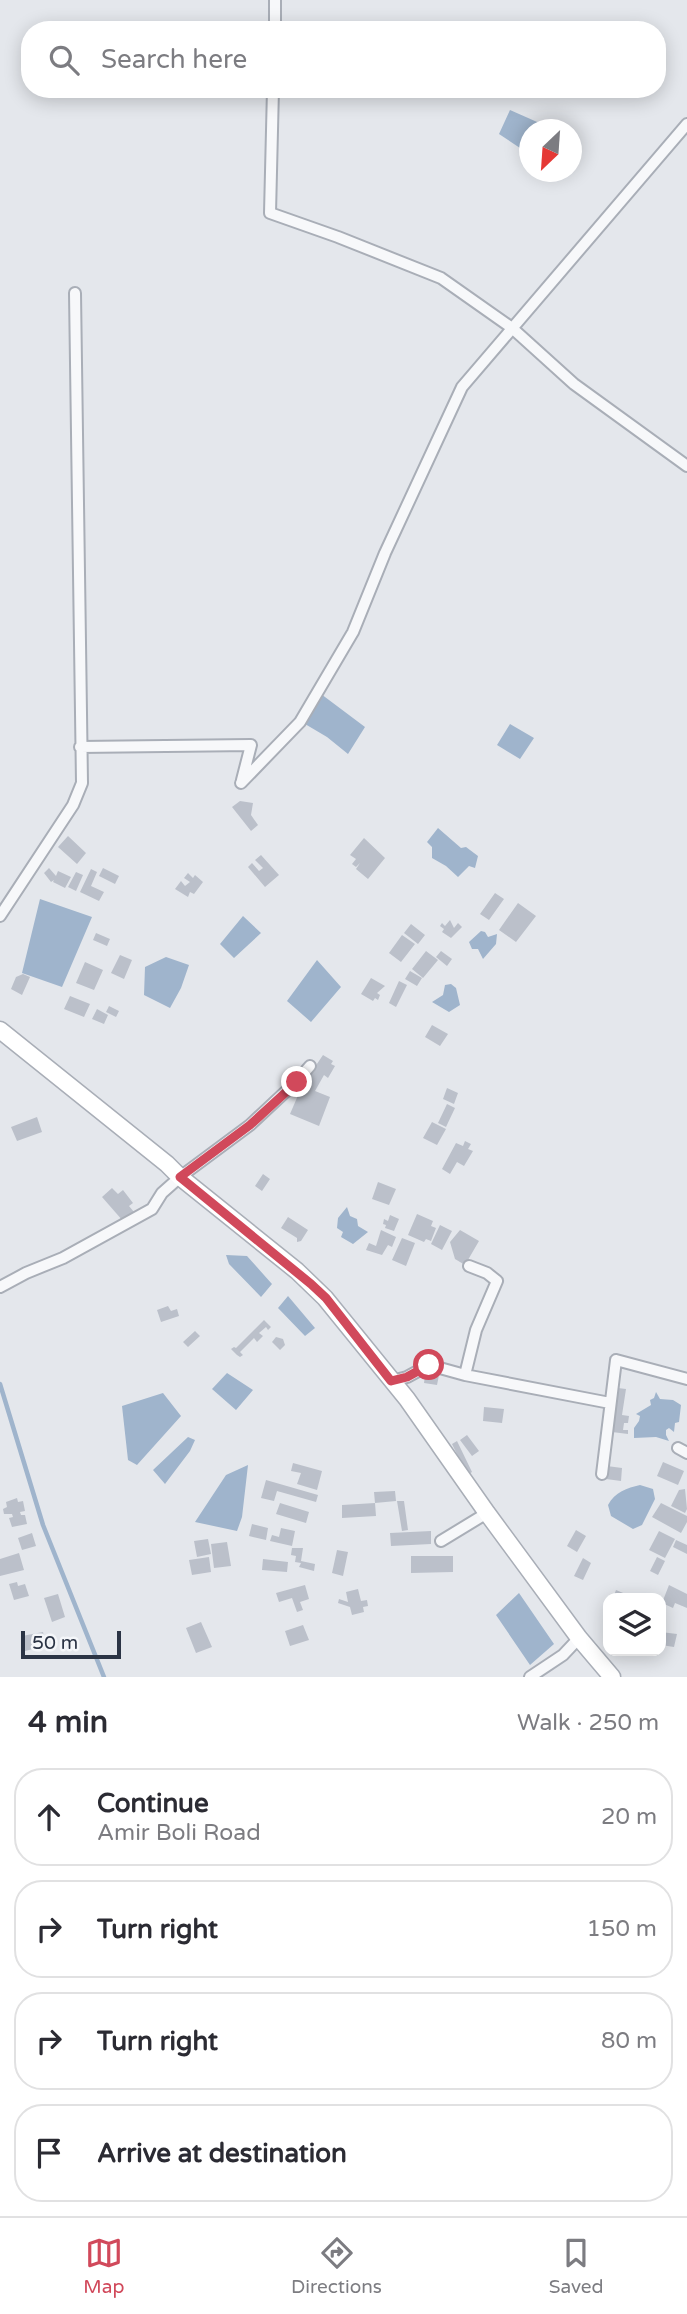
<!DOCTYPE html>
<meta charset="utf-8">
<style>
:root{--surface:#fff;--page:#f2f2f3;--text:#2b2b33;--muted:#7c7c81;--line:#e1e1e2;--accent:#d1495b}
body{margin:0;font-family:"Varela Round",sans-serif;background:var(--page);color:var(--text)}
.controls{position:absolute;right:21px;bottom:21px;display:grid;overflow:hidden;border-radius:14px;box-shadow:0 4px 18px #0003}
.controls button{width:63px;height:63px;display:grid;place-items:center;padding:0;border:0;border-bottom:2px solid var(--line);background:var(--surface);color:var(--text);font:35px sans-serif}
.compass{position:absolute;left:519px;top:119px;width:63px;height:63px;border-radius:50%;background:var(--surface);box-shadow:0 4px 18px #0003;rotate:205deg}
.scale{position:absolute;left:21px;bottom:18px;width:100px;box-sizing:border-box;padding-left:7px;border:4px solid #2b3445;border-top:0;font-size:19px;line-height:24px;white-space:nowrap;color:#2b3445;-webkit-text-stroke:5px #f4f6f9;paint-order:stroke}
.stop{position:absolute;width:21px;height:21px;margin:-16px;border:5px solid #d1495b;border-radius:50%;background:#fff}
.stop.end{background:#d1495b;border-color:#fff;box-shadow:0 2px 7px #0008}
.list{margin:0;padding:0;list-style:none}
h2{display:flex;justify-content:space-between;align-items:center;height:91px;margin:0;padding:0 28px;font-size:30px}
h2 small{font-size:23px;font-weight:400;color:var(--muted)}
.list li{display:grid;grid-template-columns:46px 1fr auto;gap:21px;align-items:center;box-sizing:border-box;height:98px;margin:0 14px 14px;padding:0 14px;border:2px solid var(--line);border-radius:28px}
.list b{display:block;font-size:26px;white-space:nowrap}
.list p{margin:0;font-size:23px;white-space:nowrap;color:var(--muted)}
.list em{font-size:23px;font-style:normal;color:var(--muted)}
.icon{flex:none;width:38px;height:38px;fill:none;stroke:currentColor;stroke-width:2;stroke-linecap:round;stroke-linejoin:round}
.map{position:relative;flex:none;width:687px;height:1677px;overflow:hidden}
.search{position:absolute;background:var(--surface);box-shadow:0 4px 18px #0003;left:21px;right:21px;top:21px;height:77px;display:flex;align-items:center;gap:18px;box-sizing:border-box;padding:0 24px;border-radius:28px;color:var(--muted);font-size:26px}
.sheet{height:539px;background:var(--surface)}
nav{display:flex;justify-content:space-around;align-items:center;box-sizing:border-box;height:98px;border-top:2px solid var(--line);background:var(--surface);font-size:19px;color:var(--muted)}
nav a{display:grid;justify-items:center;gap:4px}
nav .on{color:var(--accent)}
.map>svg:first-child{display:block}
.water{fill:#9fb4cc}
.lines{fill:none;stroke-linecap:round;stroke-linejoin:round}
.stream{stroke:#9fb4cc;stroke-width:4.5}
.building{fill:#bbc0ca}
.minor-casing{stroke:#a9aeb7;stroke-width:14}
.secondary-casing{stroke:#a9aeb7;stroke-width:19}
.minor{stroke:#f7f8fa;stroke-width:10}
.secondary{stroke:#fff;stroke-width:16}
.route{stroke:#d1495b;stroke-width:9}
</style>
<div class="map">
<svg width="687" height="1677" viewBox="0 0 687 1677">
<rect width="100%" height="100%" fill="#e4e7ec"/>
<!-- water -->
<path class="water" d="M510,110L553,129L530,130L529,154L499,134Z
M321,694L365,727L348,754L327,737L305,724Z
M510,724L534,738L520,759L497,745Z
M438,828L461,848L466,847L478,856L475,868L469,866L458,877L446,866L432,858V847L427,842Z
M40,899L92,917L62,987L22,973Z
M243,916L261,933L234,958L220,944Z
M481,931L485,932L488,937L497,934L496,944L483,959L478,949H472L469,942Z
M166,957L189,965L181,988L170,1008L144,995L145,967Z
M317,960L341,987L311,1022L287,1001Z
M451,984L456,988L460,1005L449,1012L432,1002L443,995L445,985Z
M347,1207L350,1216L357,1219L358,1226L368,1232L353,1244L341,1237L343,1232L337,1228L338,1218Z
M226,1255L247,1256L272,1284L261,1297L229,1264Z
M288,1296L315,1328L305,1336L278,1308Z
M227,1373L253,1390L236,1410L212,1389Z
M656,1392L660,1399L673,1400L681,1405L679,1422L675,1423L674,1432L669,1428L666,1430V1435L669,1441L656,1437L634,1438V1428L639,1421L640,1416L636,1414L651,1405L650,1400L654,1398Z
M163,1393L181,1416L137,1465L128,1460L122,1406Z
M188,1437L195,1440L190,1451L165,1484L153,1470Z
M248,1465L242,1517L237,1531L195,1522L226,1475Z
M640,1485L653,1489L655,1499L642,1525L633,1529L611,1516L608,1505C615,1492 627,1488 640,1485Z
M519,1593L554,1644L530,1665L496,1615Z"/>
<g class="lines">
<!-- stream -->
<path class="stream" d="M0,1384L43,1525L104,1677"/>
</g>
<!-- building -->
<path class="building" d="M240,801L253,803L251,815L258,825L251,831L232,807Z
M68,836L86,853L77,864L58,847Z
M364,838L385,858L368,879L356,869L360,863L356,867L352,864L356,859L350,855Z
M261,855L279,875L265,887L248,867L252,863L259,871L263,868L255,860Z
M49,868L56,876L58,871L71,877L65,888L53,882L54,880L51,882L44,873Z
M103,868L119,876L115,884L99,876Z
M91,869L97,872L91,886L104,892L99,901L80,892Z
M76,872L83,875L76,891L68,887Z
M188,873L193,878L195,875L203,882L194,894L190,892L188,897L175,889L181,881L185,886L190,882L184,878Z
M495,893L504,899L489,920L480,914Z
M518,903L536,916L516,942L499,930Z
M450,920L454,928L458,923L462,927L451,938L442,932L444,929L440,926L442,923L445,926Z
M411,924L425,935L418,944L404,933Z
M96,933L110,939L107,946L93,940Z
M402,935L415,944L401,962L389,953Z
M426,951L438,960L423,978L412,969Z
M441,951L452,959L447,966L436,957Z
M120,955L132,960L124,979L111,973Z
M85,962L103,970L94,990L76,983Z
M410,971L422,978L417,986L405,979Z
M23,974L30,977L22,995L11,989L16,977Z
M371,978L385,986L377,993L380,995L378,1000L375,998L373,1001L361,994Z
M399,981L407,985L396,1007L389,1003Z
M70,996L90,1004L84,1017L64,1009Z
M109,1006L119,1011L116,1017L106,1012Z
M97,1009L108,1015L104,1024L92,1019Z
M432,1025L448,1034L440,1046L425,1037Z
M323,1055L333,1061L331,1064L335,1066L328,1078L324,1075L315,1091L330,1097L319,1126L290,1114L302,1086Z
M447,1088L458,1093L454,1104L443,1099Z
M447,1104L455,1108L446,1127L438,1123Z
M37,1117L42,1132L17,1141L11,1127Z
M432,1122L446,1129L437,1145L423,1138Z
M465,1141L471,1144L468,1149L473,1151L464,1166L457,1162L450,1174L442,1169L456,1143L463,1146Z
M263,1174L270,1179L262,1191L255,1186Z
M378,1182L396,1189L389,1205L372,1199Z
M112,1188L118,1194L123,1190L133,1203L129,1206L134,1212L123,1221L102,1197Z
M417,1214L433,1221L431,1226L436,1228L431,1241L426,1239L424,1242L408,1235Z
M390,1215L399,1219L394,1231L385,1228L386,1225L383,1224L384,1219L388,1221Z
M288,1217L308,1230L301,1241L297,1242V1238L281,1228Z
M440,1225L452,1231L442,1250L431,1244Z
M381,1230L396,1237L392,1247L388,1245L382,1255L366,1250L369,1243L376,1246Z
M460,1230L479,1241L465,1265L455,1259L450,1242Z
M402,1238L415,1243L406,1266L392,1260Z
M168,1306L171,1311L177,1309L179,1316L161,1322L157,1310Z
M264,1320L271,1327L268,1330L266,1327L259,1333L263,1336L257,1342L254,1338L240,1352L243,1355L240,1357L237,1355L231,1349L234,1347L236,1348Z
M195,1331L200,1336L188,1347L183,1342Z
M276,1337L283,1339L285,1345L280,1350L272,1342Z
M426,1368L440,1370L437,1385L424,1383Z
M618,1388L626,1389L622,1415L629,1416L628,1423H624L623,1430H628V1434L612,1432Z
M484,1407L504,1409L502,1423L483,1421Z
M467,1435L479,1451L472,1456L460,1440Z
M457,1441L472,1472L467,1475L452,1444Z
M663,1462L684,1471L678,1485L657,1476Z
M293,1463L322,1471L317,1490L297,1484L301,1473L291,1471Z
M607,1466L622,1468L621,1481L606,1479Z
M266,1480L318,1495L316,1502L277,1491L274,1501L261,1498Z
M685,1489L687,1509L685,1513L671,1506L679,1490Z
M395,1491L396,1501L375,1503L374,1492Z
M17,1498L18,1502L23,1501L25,1511L20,1512L21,1515H25L27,1524L12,1527L9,1518L13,1517L12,1514H4L3,1509L7,1507L6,1502Z
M397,1501H404L408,1530L402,1531Z
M280,1503L309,1512L306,1523L276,1514Z
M375,1503L376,1516L342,1518V1505Z
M661,1503L687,1516V1522L681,1533L652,1517Z
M252,1524L268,1528L266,1540L249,1536Z
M281,1528L295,1531L292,1546L270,1541L272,1535L279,1537Z
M576,1530L586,1536L577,1552L567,1546Z
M431,1531V1544L391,1546L390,1533Z
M659,1531L675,1539L665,1558L649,1550Z
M32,1533L36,1546L22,1550L18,1538Z
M208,1539L211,1554L197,1557L194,1541Z
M676,1540L687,1545V1554L673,1547Z
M227,1542L231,1566L214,1568L211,1544Z
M292,1548H303L301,1561L315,1564L314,1571L299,1567L301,1563L295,1562L296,1556L291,1555Z
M337,1550L348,1552L343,1576L332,1573Z
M19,1553L24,1570L0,1576V1559Z
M411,1556H453V1572L411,1573Z
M209,1557L211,1572L192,1575L189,1560Z
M657,1557L665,1561L658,1575L650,1571Z
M583,1558L591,1563L583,1580L574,1576Z
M263,1559L288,1562L287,1572L262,1570Z
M17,1582L18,1586L25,1584L29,1596L14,1600L9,1584Z
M305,1585L309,1599L300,1602L303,1610L297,1612L292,1598L279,1602L276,1593Z
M669,1585L687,1594V1608L675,1603L673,1608L662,1603Z
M358,1589L361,1601L367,1600L368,1606L363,1607L364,1612L352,1615L350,1607L338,1603L339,1599L348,1602L346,1592Z
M616,1590L628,1595L626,1598H613Z
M58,1594L65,1617L52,1622L44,1598Z
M201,1622L212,1647L196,1653L186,1628Z
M303,1625L309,1640L290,1646L285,1631Z
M43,1632L45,1642L32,1644L33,1649L25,1651L22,1636Z
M661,1632L677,1634L674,1647L661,1645Z"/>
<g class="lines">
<defs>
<path id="minor" d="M275,30V0
M273,89L270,213L338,237L441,278L512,328L574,384L687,466
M80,747L251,745L242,780
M241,783L300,722L353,632L385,553L462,387L687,124
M0,916L73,805L82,783L75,293
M0,1287L26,1273L63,1258L152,1209L162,1193L180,1177L250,1125L297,1081L310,1066
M465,1375L476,1330L497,1281L487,1273L469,1266
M392,1381L407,1377L429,1365L465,1375L610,1403
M678,1448L687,1453
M602,1474L616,1360L687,1379
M441,1541L487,1513
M530,1677L563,1655L579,1638"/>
<path id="secondary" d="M0,1030L167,1164L180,1177L297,1271L325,1298L407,1399L487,1513L579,1638L612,1677"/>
</defs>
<!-- minor casing -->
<use href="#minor" class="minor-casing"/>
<!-- secondary casing -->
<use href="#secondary" class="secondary-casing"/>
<!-- minor -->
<use href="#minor" class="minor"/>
<!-- secondary -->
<use href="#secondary" class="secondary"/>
</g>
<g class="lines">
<!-- route -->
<path class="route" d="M297,1082L250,1125L180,1177L311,1284L326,1298L391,1381L407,1377L429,1365"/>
</g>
</svg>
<div class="controls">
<button><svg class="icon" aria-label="layers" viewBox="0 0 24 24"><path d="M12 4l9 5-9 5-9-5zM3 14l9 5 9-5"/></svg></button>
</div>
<svg class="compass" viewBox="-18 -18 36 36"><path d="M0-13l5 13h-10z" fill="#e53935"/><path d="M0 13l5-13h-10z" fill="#7c7c81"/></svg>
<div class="scale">50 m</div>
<div class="stop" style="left:429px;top:1365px"></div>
<div class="stop end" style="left:297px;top:1082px"></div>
<div class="search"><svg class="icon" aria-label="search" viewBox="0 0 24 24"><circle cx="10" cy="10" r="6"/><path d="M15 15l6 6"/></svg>Search here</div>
</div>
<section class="sheet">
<h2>4 min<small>Walk · 250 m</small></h2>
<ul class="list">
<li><svg class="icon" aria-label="ahead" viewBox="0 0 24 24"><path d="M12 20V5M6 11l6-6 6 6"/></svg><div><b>Continue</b><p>Amir Boli Road</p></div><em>20 m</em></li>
<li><svg class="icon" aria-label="right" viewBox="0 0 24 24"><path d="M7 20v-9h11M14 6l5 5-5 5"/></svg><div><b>Turn right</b></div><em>150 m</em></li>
<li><svg class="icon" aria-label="right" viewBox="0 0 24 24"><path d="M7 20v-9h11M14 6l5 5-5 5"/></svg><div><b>Turn right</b></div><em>80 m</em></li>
<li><svg class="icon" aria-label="arrive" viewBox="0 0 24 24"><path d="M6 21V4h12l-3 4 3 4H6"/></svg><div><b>Arrive at destination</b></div></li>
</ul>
</section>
<nav>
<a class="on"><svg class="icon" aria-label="map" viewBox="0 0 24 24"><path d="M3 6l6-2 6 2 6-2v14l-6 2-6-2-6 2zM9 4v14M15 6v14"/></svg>Map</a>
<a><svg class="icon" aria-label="directions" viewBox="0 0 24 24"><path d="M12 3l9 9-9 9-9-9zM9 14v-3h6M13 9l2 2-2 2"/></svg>Directions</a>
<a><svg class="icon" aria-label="saved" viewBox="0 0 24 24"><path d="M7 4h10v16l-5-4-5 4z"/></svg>Saved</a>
</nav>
